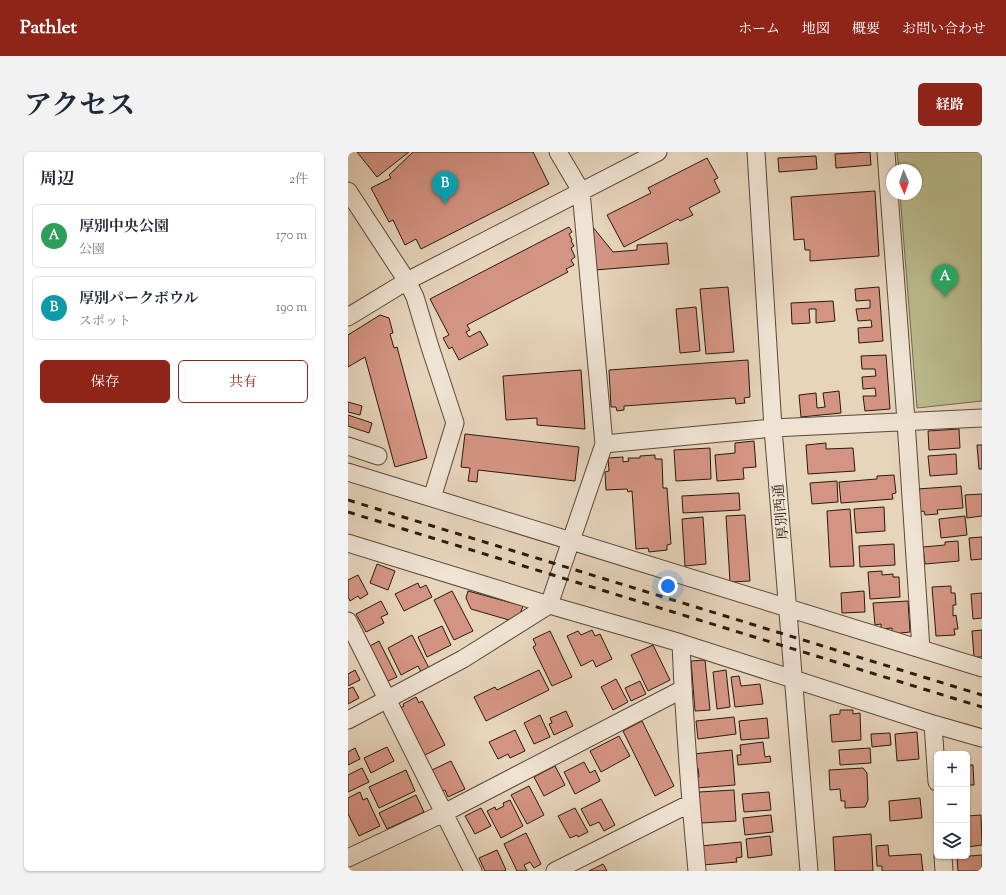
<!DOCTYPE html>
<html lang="ja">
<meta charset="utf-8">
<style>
:root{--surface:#fff;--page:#f2f2f3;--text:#1f2937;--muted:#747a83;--line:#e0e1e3;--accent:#8f2418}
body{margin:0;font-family:"Sorts Mill Goudy","Noto Serif JP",serif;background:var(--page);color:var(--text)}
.controls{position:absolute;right:12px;bottom:12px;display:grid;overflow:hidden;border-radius:6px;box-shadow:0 1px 3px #0004}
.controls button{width:36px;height:36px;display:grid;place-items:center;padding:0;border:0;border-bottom:1px solid var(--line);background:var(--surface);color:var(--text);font:20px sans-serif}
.compass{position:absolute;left:538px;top:12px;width:36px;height:36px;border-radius:50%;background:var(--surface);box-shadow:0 1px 3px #0004;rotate:178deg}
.you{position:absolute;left:320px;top:434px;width:14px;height:14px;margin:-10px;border:3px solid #fff;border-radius:50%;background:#1a73e8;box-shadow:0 0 0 6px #1a73e833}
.badge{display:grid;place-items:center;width:26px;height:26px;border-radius:50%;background:var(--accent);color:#fff;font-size:13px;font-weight:700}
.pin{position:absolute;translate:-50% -33px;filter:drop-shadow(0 1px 2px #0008)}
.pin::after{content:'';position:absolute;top:21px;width:14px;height:12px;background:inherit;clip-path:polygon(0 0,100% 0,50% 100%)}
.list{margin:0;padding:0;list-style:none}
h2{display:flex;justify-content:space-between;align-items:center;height:52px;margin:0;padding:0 16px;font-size:17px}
h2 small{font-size:13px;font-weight:400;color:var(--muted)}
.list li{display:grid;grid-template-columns:26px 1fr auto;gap:12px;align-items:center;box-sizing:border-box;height:64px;margin:0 8px 8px;padding:0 8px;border:1px solid var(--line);border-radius:6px}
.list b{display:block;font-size:15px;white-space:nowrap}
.list p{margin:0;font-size:13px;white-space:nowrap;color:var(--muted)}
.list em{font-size:13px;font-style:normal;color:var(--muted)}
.actions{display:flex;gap:8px;padding:12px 16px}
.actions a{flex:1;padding:9px 0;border:1px solid var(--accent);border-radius:6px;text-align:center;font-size:14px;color:var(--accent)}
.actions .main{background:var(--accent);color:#fff}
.icon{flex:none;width:22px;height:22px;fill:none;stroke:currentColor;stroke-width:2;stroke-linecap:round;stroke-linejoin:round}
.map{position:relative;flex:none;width:634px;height:719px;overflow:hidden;border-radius:6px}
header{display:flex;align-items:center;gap:24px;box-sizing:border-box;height:56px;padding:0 20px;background:var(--accent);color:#fff}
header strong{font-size:19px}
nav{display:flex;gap:22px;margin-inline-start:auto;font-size:14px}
.intro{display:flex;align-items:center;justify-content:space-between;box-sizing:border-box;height:96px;padding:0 24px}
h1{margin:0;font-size:28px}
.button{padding:10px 18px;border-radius:6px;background:var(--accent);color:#fff;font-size:14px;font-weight:700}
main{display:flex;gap:24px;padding:0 24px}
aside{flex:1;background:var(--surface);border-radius:6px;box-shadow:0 1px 3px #0004}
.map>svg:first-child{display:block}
.green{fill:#babb8d;stroke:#726a4d}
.building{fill:#d49483;stroke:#2b1a0d}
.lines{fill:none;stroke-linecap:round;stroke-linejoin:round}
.minor-casing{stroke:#5a4838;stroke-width:19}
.minor{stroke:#efe3d3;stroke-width:17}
.rail{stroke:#2b1a0d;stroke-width:3;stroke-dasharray:7 7;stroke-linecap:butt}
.labels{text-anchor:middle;stroke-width:3.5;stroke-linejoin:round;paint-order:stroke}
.street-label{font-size:14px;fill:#2b1a0d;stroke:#efe3d3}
</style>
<header>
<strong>Pathlet</strong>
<nav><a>ホーム</a><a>地図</a><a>概要</a><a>お問い合わせ</a></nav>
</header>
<div class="intro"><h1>アクセス</h1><a class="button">経路</a></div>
<main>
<aside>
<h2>周辺<small>2件</small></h2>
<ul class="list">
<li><span class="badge" style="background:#2e9e5b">A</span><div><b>厚別中央公園</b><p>公園</p></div><em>170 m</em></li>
<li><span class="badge" style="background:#0f9aa8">B</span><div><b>厚別パークボウル</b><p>スポット</p></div><em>190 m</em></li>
</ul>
<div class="actions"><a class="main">保存</a><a>共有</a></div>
</aside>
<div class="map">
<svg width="634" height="719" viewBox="0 0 634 719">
<rect width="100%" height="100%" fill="#e6d4bb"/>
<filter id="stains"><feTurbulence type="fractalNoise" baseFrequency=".005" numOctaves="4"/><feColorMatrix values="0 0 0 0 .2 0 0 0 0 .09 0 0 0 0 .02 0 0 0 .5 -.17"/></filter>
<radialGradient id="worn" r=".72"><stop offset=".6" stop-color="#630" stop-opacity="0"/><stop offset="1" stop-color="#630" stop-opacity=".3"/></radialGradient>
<!-- green -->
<path class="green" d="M549,0H634V249L569,256L552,42H568V18H551Z"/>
<!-- building -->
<path class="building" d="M9,0H61L29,25Z
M65,0H185L201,32L73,97L68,87L57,93L45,68L41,70L23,36L43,26L41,23Z
M522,0L523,13L488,16L487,2Z
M468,4L469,17L431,20L430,6Z
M359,6L370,26L366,28L372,40L341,56L345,63L332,69L330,67L276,95L259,63L303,41L300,36Z
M527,39L531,104L462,109V98H457L456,87L446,88L443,45Z
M244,74L265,100L289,98V93L319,91L321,112L247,118Z
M221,75L224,80L221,82L224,88L223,89L226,94L223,96L227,105L223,108L226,113L218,117L220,120L119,173L122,178L118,180L121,185L132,179L140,193L111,208L104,195L101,197L95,186L101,183L82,147Z
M380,135L386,200L358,202L352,137Z
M531,135L535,189L511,191L510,176L524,175L523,168L510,169L508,157L522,156V148L508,149L507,137Z
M485,149L487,169L468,171V157H461L462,171L444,172L443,151Z
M348,155L352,199L332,201L328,157Z
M32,163L41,166L45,181L42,182L46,196L49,195L79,306L47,315L17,205L0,215V183Z
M538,203L542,257L517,259L515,244H528L527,236L515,237L514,225L528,224L527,217H514L513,204Z
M400,208L402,245L396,246L397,251L388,252L387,246L276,254V258L269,259L268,255H263L261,218Z
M233,218L237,277L189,273V266L158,268L155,224Z
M491,239L493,261L453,265L451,243L468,241L469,256L477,255L475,241Z
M0,250L14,254L12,263L0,260Z
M0,263L24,271L21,281L0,274Z
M611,277L612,296L581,298L580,279Z
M117,282L231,295L227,329L130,318L129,330L120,329L122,316L113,315Z
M406,289L408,315L395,316L396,327L369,329L367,303L387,301V291Z
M478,291V297L505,296L507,319L460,322L458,293Z
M629,293H634V317H631Z
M362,296L363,327L328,329L326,298Z
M608,302L609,322L582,324L580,304Z
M307,303V307H314L315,336H319L323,392L319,393V398L301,400L300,396L288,397L284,339L280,340L279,337L258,338L257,320L261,319L260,306L275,305V310L281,309L280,306H292V304Z
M546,323L548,341L544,342L545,347L493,351L491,330L529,327V324Z
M489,329L490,350L464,352L462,331Z
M613,334L615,356L589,358L590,362L577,363L576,359L570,360L569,337Z
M391,341L392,358L335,361L334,344Z
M634,342V364L619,366L617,343Z
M536,355L537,379L508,381L506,357Z
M502,357L506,414L482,415L479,359Z
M397,363L402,429L382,430L378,364Z
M617,364L619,383L593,386L591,367Z
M355,365L358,412L337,414L334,367Z
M634,385V407L623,408L621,386Z
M610,389L611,409L577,412L575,395L597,393V390Z
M546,392L547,413L512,415L511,394Z
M29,412L47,419L40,438L22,431Z
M534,419V423L545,422V425H551L552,445L522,447L520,420Z
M10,423L20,442L12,447L10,444L2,449L0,445V428Z
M70,431L72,436L78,433L84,445L56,459L47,442Z
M603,434V441H607L608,453H605V464L608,463L610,477H606L607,483L588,484L584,435Z
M104,439L125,479L106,488L86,448Z
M120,439L175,454L172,462L161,468L123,457L118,446Z
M516,439L517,460L494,461L493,441Z
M634,441V466L625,467L623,442Z
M33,449L40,462L33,465L36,471L18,480L8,462Z
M560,449L562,480L544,482V476L533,477V472L527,473L525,451Z
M94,474L103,493L79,505L70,485Z
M244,478L247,484L252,482L264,507L248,515L245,508L233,514L219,484L230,479L233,483Z
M634,478V505H626L624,479Z
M202,479L224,525L204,534L185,495L188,493L185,487Z
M64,483L81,516L73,520L70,514L53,523L40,496Z
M31,489L49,525L40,529L22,494Z
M305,493L322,528L300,539L283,503Z
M357,508L362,558L347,559L343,509Z
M7,518L12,528L0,534V522Z
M191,518L201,538L138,569L126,545L147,535L149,538Z
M378,518L382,555L369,557L365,520Z
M391,524L393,534L412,532L415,552L387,555L383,525Z
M268,527L280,550L265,558L253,535Z
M292,529L298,542L283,549L277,536Z
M5,535L11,546L0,552V537Z
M68,545L71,551L74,549L97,593L75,604L50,557L56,554L55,552Z
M492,558H505V562L512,561L513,588L484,590L482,563L492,562Z
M218,559L225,574L206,583L201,572L204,571L202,566Z
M192,563L202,585L186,592L176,571Z
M386,565L388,582L350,587L348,569Z
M419,566L421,586L393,588L391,569Z
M294,569L326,634L307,644L275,579Z
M167,578L177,599L162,606L160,602L150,607L141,590Z
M569,580L571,607L549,609L547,582Z
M542,581L543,593L524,595L523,582Z
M271,584L282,604L253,620L242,599Z
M415,590L417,605L422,604L423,610L390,613L389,603H393L392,593Z
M39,595L46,609L23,621L16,606Z
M7,596L12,607L0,613V600Z
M522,596L523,611L492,613L491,598Z
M384,598L387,633L348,636L347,626L351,625L350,616H346L345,602Z
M103,609L117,637L100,645L97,638L94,639L84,618Z
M236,610L242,621L247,618L252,629L227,642L216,620Z
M619,613H625L626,633H619Z
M207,614L217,633L196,644L186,625Z
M14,616L21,630L0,640V623Z
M515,616L519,621L520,648L517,655L497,656V649H493L492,637L482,638L481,618Z
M58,618L67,639L31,656L21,635Z
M181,634L196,663L179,672L163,643Z
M386,638L388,669L353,671L351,640Z
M12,640L15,648L19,646L32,674L11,684L0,662V646Z
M421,640L423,658L396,660L394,642Z
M68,643L76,660L39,677L31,661Z
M572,646L574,666L542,669L541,649Z
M253,647L267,673L256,679L251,670L242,674L233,657Z
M162,648L175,674L153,686L139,659L147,655L148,658L156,654L155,651Z
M133,656L143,674L127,682L117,664Z
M227,656L240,680L230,685L229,683L222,686L210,664Z
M619,659H620V664L633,663L634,693L619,695Z
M423,663L425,680L397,683L395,666Z
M178,681L193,712L186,716L182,710L176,713L179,719H169L156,692Z
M523,682L525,719H487L485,685Z
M422,684L424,703L400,706L398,687Z
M393,690L394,705L388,706L389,710L355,713L353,694Z
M540,693L541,704L573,702L575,719H534V714H529L528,694Z
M149,698L158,718L156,719H137L131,706Z
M634,703V719H610L609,705Z
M255,712L259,719H241Z"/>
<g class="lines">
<defs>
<path id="minor" d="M408,0L425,276L461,719
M538,0L558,269L573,497
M0,39L59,129L67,145L82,195L107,271L84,346
M0,165L59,129L310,0
M256,292L425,276L634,266
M0,294L30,304
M0,320L634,516
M0,391L201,453L333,491L585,572L634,586
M0,469L125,719
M333,491C336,567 342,643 349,719
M0,568L115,507L201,453L256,292L233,39L210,0
M585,572L589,630
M595,704L596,719
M0,706L96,661L335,537
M207,719L343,651"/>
</defs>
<!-- minor casing -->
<use href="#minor" class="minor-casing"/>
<!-- minor -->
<use href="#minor" class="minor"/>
<!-- rail -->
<path class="rail" d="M0,348L634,543
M0,360L634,555"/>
</g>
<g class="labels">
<!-- street labels -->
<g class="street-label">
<text transform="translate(432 360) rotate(-95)" y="5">厚別西通</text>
</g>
</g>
<rect width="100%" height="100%" filter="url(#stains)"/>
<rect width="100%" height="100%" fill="url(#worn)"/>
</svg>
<div class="controls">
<button>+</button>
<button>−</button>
<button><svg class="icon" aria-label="layers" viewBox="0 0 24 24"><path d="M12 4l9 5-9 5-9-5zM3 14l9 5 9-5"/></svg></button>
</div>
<svg class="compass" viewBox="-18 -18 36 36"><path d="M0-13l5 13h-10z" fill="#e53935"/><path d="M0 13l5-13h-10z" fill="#747a83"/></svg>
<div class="you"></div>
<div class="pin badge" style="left:597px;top:145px;background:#2e9e5b">A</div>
<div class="pin badge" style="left:97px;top:52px;background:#0f9aa8">B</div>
</div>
</main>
